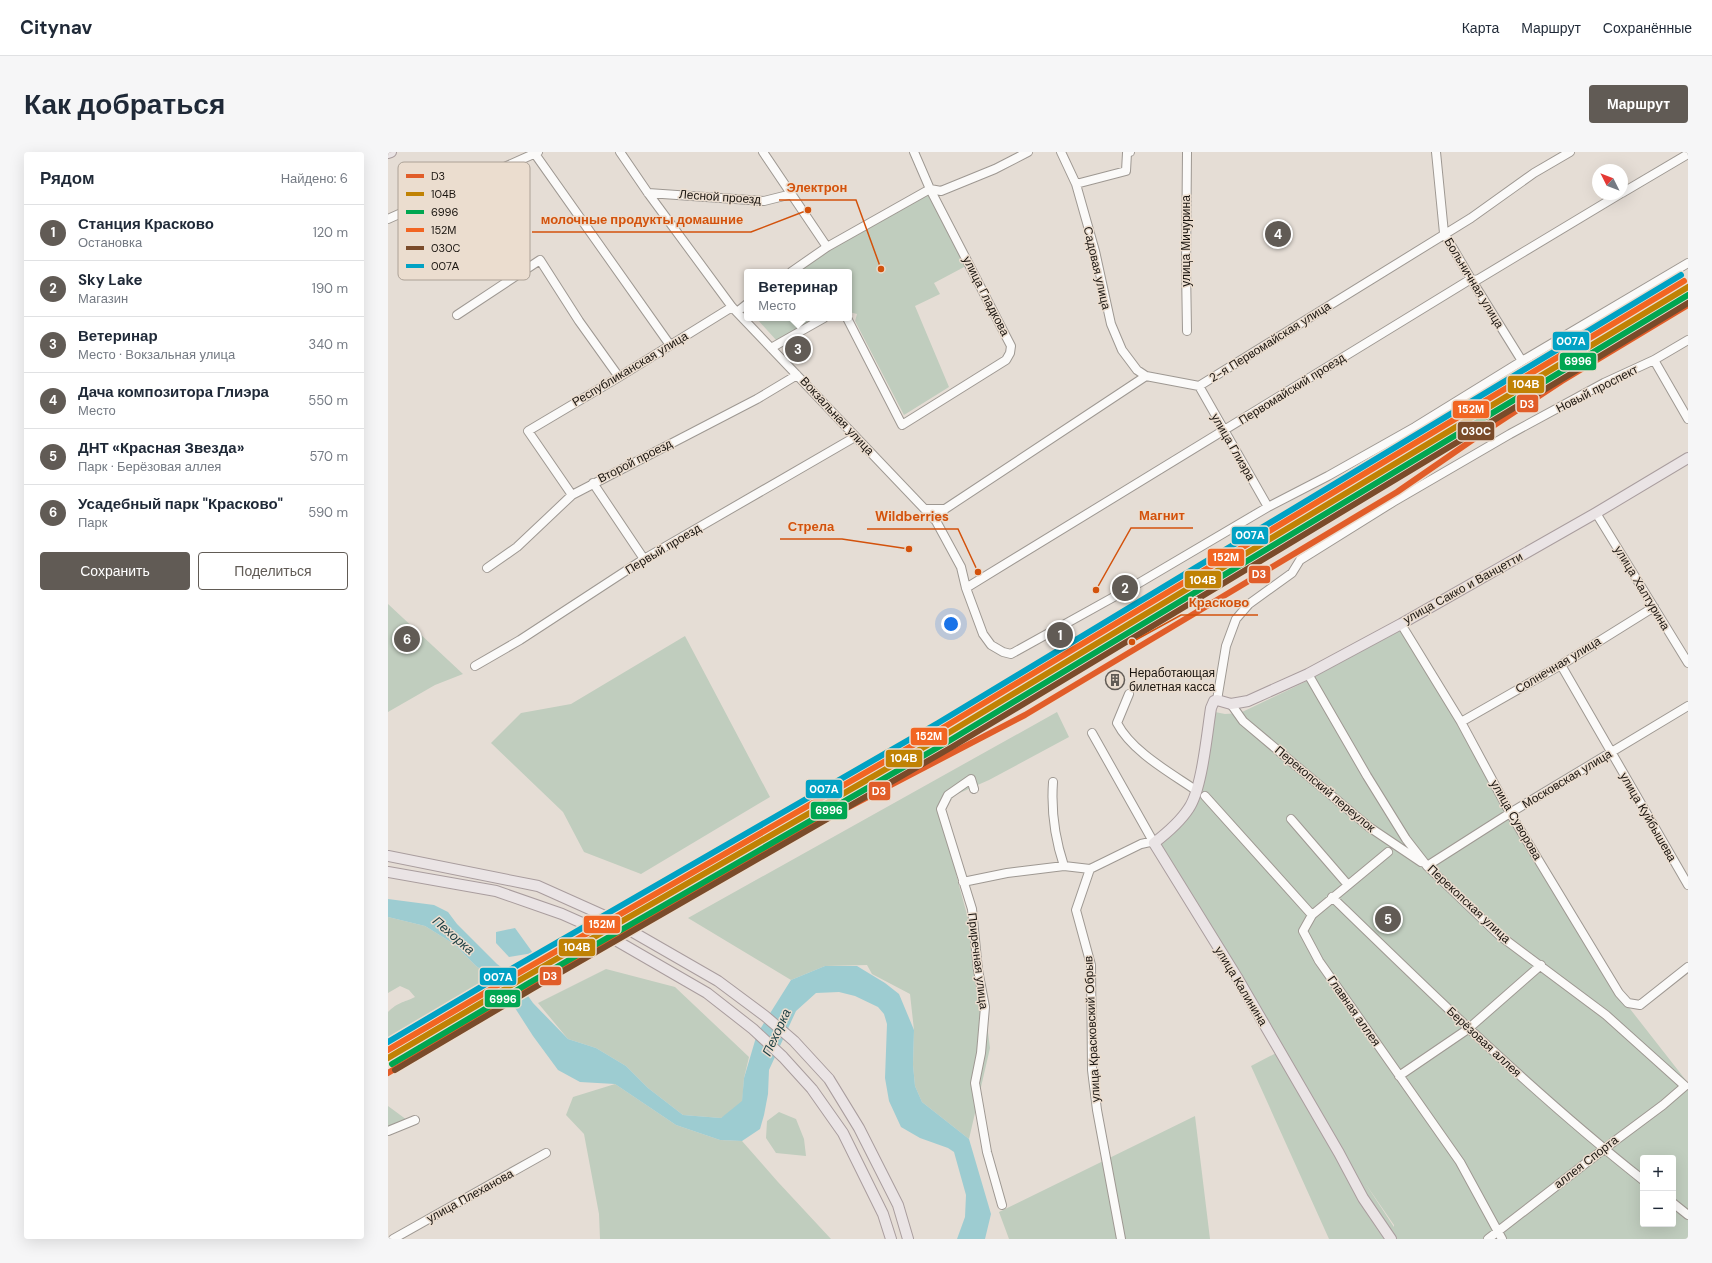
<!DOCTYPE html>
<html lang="ru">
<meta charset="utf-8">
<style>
:root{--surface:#fff;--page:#f6f6f7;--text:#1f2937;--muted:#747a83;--line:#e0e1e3;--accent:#615b55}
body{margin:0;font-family:"DM Sans",sans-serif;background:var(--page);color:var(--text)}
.controls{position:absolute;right:12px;bottom:12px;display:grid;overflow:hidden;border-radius:4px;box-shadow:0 4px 16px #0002}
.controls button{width:36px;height:36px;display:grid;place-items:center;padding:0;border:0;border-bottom:1px solid var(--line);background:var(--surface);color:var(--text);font:20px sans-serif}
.compass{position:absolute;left:1204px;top:12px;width:36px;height:36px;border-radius:50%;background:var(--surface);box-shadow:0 4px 16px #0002;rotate:312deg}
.you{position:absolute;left:563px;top:472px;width:14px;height:14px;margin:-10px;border:3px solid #fff;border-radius:50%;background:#1a73e8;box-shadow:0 0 0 6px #1a73e833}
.badge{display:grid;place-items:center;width:26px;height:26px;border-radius:50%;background:var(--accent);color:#fff;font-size:13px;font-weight:700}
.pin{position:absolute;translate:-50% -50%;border:2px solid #fff;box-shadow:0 1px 4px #0006}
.popup{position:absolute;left:356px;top:117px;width:108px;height:52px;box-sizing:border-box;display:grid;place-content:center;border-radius:4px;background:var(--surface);filter:drop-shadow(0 1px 3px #0005);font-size:13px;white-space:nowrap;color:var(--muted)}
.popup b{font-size:15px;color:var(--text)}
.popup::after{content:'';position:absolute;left:50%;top:100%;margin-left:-8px;border:8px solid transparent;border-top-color:var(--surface)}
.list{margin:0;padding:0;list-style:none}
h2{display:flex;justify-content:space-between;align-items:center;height:52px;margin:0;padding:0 16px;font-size:17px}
h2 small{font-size:13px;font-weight:400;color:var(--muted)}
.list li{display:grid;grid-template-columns:26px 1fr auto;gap:12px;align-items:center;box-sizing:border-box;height:56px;padding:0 16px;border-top:1px solid var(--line)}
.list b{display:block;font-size:15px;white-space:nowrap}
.list p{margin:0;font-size:13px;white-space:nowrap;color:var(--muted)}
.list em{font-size:13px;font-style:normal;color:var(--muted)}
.actions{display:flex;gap:8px;padding:12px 16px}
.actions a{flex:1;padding:9px 0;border:1px solid var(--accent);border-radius:4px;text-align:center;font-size:14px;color:var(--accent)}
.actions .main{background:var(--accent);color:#fff}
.map{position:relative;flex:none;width:1300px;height:1087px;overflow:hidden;border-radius:4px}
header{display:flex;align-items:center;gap:24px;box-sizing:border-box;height:56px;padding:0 20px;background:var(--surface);border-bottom:1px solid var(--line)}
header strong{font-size:19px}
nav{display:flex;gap:22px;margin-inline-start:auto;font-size:14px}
.intro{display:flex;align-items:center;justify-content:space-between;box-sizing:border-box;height:96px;padding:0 24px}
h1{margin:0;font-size:28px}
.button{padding:10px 18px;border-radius:4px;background:var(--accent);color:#fff;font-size:14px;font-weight:700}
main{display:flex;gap:24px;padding:0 24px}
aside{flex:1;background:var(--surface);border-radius:4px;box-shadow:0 4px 16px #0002}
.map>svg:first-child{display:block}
.green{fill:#c0cdbe;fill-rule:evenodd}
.water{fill:#9dccd1}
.pier{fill:#e5ddd5}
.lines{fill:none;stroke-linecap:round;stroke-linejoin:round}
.minor-casing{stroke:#9e9892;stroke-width:10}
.major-casing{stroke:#a99d9e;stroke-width:12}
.minor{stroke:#fbfaf9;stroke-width:8}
.major{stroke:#eae4e5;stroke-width:10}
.rail-1-casing{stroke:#ebddcf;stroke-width:9}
.rail-2-casing{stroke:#ebddcf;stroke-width:9}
.rail-3-casing{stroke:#ebddcf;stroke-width:9}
.rail-4-casing{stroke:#ebddcf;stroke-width:9}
.rail-5-casing{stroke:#ebddcf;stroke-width:9}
.rail-6-casing{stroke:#ebddcf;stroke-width:9}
.rail-1{stroke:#e15d29;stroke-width:6}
.rail-2{stroke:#c08204;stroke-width:6}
.rail-3{stroke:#00a651;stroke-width:6}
.rail-4{stroke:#f26522;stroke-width:6}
.rail-5{stroke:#7a4b2a;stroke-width:6}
.rail-6{stroke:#01a2c4;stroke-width:6}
.labels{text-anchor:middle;stroke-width:3;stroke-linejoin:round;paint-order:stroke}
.street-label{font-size:12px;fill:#1a1510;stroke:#ebddcf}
.poi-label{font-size:12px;fill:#1a1510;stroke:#ebddcf;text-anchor:start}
.water-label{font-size:13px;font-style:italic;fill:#1a3d42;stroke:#ebddcf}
.key{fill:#ebddcf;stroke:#aca196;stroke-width:1}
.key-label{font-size:11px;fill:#1a1510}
.leader{fill:none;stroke:#d3520c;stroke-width:1.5}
.callout-dot{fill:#d3520c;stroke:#ebddcf;stroke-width:1.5}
.callout-label{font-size:13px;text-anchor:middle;font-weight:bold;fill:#d3520c;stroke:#ebddcf;stroke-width:3;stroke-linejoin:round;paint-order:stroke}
.line-badge{stroke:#ebddcf;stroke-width:1.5}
.badge-label{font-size:11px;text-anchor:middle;font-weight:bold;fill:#fff}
</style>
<header>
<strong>Citynav</strong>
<nav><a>Карта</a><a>Маршрут</a><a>Сохранённые</a></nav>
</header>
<div class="intro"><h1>Как добраться</h1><a class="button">Маршрут</a></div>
<main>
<aside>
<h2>Рядом<small>Найдено: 6</small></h2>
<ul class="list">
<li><span class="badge">1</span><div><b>Станция Красково</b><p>Остановка</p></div><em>120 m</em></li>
<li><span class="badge">2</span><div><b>Sky Lake</b><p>Магазин</p></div><em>190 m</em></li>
<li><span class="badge">3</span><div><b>Ветеринар</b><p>Место · Вокзальная улица</p></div><em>340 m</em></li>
<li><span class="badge">4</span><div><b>Дача композитора Глиэра</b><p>Место</p></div><em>550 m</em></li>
<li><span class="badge">5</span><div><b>ДНТ «Красная Звезда»</b><p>Парк · Берёзовая аллея</p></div><em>570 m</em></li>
<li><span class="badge">6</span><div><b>Усадебный парк &quot;Красково&quot;</b><p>Парк</p></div><em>590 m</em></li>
</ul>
<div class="actions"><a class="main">Сохранить</a><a>Поделиться</a></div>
</aside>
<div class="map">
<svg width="1300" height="1087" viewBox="0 0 1300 1087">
<rect width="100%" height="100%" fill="#e5ddd5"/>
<!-- green -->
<path class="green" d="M542,42L578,114L546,131L552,142L527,154L561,235L516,263L467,169L469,162L461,160V120H409L441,97Z
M368,166H426L389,189Z
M0,452L75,522L47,533L0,560Z
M1011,477L1072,571L1239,853L1300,931V1087H941L863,914L890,900L960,1006L772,692L805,657L827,560L837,562L852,561L919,529ZM1255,1006H1285V1072H1255ZM977,1031L1006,1073V1075Z
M297,484L382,645L253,722L196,700L175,660L103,591L133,561L183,552Z
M669,560L681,585L601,628L567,643L554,658L569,726L590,803L602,896L581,987L534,950L527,934L525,913L526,878L522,842L484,822L479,813L437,814L403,828L300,766Z
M0,765L37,774L66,792L88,814L109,828L81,848L0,895V860C10,850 15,851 27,845L21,838L12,834L0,841Z
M218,817L287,835L361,905L356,926L354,954L333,966L295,963L260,936L238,914L208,896L180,887L150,851Z
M227,932L288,973L332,988L354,989L390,1030L443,1087H212L211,1062L196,982L178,963L185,945Z
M0,954L19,968L0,980Z
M391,960L408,967L416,987L418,1004L388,1001L378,986L379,969Z
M807,964L822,1087H621L611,1060Z"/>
<!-- water -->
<path class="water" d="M0,747L46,753L60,760L69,772L109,812L126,824L145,851L180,887L208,896L238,914L260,936L295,963L333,966L354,949L356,926L369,882L403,828L437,814H469L497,831L511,842L526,878L525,913L527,934L534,950L581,987L603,1062L597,1087H569L577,1065L578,1043L566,1000L560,996L532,986L513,975L501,949L497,926L499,872L496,862L490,855L467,844L451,840L428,841L408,859L381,918L380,942L376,963L372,977L354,989L332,988L288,973L227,932L192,930L170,918L145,884L109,828L88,814L66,792L37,774L0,765Z
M127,776L145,801L121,805L108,791V780Z"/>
<!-- pier -->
<path class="pier" d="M130,827L140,841L122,852L113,838Z"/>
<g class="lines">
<defs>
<path id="minor" d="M232,0L260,41L344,155L548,369L573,415L578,436L595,482L603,493L615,500L623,502L751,431L880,355L940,324L1027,275L1134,209L1300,111
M375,0L439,95
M673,0L688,32L707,99L723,172L734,198L749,218L758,224L811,234L1083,66L1146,21L1182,0
M1048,0L1056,81L1083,127L1134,209
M147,2L282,193
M688,32L738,19L739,1L742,0
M260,41L376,49L404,42
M1234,41L1300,2
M0,67L150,0
M403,120L439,95L542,37L553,39L607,17L640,0
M349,160L359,152
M69,163L152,108L191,169L231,225
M459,166L514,273L618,208L622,201L623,194L542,37L526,0
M799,179L798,116L799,0
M383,196L436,166
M1266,208L1300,267
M811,234L880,355
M205,331L256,407
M184,343L140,279L231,225L344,155
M537,357H557
M1208,361L1300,511
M548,369L557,357L758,224
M99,416L129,395L184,343L369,247L409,223
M578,436L1083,127L1089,128L1232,42
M1013,472L1073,570L1122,661L1231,841L1240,851L1252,853L1300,815
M1173,513L1300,733
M87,514L132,488L256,407L467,285
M920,522L979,624L1018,687L1039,714L1111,783L1218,863L1297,934L1275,953L1216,997L1100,1087
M741,542L729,571C744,600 783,621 809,639
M829,548L838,494L848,467L861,452L904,421L912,408L1005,350L1122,282L1216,231L1266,208L1300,188
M843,552L855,569L981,675L1033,710
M1073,570L1173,513L1266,455
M704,581L766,691
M665,630C663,658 667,687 676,714
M586,637L583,627L560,643L553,657L584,757L590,818L597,855L593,901L587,931L599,1000L614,1053
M817,644L924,763L915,779L931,809L1072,1010L1114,1087
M903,667L960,733
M1039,714L1122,661L1300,554
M702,717L688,758L703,813L704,918L709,958L733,1087
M575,730L619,721L676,714L702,717L753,692L762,690L766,691
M944,745C1045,843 1145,941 1255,1028
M924,763L1000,700
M1011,924L1080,877L1153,813
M0,979L27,968
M1285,1051L1300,1063
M5,1087L158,1001"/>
<path id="major" d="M0,1L3,0
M0,704L150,734L217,764L330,829L377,864L406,889L441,927L471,976L510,1053L520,1087
M0,720L108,739L174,762L210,778L319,841L365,877L395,905L424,937L455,981L495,1062L503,1087
M1003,1087L975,1046L951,1001L850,827L766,691C779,681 792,670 801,656C814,637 819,581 823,556L826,549L829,548L843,552L860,549L920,522L1013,472L1208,361L1300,306"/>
</defs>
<!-- minor casing -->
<use href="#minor" class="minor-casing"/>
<!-- major casing -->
<use href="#major" class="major-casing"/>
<!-- minor -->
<use href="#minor" class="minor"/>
<!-- major -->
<use href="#major" class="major"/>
<defs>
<path id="rail-1" d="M0,921L143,835L428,672L637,563L1009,340L1096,280L1174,229L1300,153"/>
<path id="rail-2" d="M0,906L137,825L557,583L1300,135"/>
<path id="rail-3" d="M4,912L141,831L561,589L1300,143"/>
<path id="rail-4" d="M0,898L134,819L553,577L1296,129"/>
<path id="rail-5" d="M7,918L144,837L564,595L1300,151"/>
<path id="rail-6" d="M0,890L130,813L550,571L1293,123"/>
</defs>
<!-- rail-1 casing -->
<use href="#rail-1" class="rail-1-casing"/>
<!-- rail-2 casing -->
<use href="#rail-2" class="rail-2-casing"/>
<!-- rail-3 casing -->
<use href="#rail-3" class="rail-3-casing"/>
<!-- rail-4 casing -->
<use href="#rail-4" class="rail-4-casing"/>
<!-- rail-5 casing -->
<use href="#rail-5" class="rail-5-casing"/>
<!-- rail-6 casing -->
<use href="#rail-6" class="rail-6-casing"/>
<!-- rail-1 -->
<use href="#rail-1" class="rail-1"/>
<!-- rail-2 -->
<use href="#rail-2" class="rail-2"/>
<!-- rail-3 -->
<use href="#rail-3" class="rail-3"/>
<!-- rail-4 -->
<use href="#rail-4" class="rail-4"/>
<!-- rail-5 -->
<use href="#rail-5" class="rail-5"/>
<!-- rail-6 -->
<use href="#rail-6" class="rail-6"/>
</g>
<!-- icons -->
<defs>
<symbol id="building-ring" viewBox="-11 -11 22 22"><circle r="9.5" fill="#ebddcf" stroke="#615b55" stroke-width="1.5"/><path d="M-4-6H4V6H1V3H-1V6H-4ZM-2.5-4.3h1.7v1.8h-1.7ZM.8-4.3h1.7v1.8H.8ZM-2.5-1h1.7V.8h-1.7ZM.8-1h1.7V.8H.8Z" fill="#615b55"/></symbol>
</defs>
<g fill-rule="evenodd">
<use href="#building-ring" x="716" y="517" width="22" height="22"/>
</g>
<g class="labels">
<!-- street labels -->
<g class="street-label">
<text transform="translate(332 45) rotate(4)" y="4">Лесной проезд</text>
<text transform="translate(798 89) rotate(-90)" y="4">улица Мичурина</text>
<text transform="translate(709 116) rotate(77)" y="4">Садовая улица</text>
<text transform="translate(1086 131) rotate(59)" y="4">Больничная улица</text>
<text transform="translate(598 144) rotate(63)" y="4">улица Гладкова</text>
<text transform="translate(882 190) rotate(-32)" y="4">2-я Первомайская улица</text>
<text transform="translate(242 217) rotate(-31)" y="4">Республиканская улица</text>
<text transform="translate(904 237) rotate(-32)" y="4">Первомайский проезд</text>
<text transform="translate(1209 237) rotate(-27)" y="4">Новый проспект</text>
<text transform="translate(449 264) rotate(47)" y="4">Вокзальная улица</text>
<text transform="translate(845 295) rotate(60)" y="4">улица Глиэра</text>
<text transform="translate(247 309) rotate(-27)" y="4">Второй проезд</text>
<text transform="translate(275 397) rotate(-31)" y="4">Первый проезд</text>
<text transform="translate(1075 436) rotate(-29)" y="4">улица Сакко и Ванцетти</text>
<text transform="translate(1254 436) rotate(59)" y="4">улица Халтурина</text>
<text transform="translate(1170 513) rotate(-31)" y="4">Солнечная улица</text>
<text transform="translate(1179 627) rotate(-31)" y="4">Московская улица</text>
<text transform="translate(937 637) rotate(40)" y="4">Перекопский переулок</text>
<text transform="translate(1260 665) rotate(60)" y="4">улица Куйбышева</text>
<text transform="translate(1128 668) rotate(60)" y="4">улица Суворова</text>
<text transform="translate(1081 752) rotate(43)" y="4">Перекопская улица</text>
<text transform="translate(590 809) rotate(83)" y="4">Приречная улица</text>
<text transform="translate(853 834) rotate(59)" y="4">улица Калинина</text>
<text transform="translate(966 859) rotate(55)" y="4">Главная аллея</text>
<text transform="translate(704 877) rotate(-93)" y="4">улица Красковский Обрыв</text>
<text transform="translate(1096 890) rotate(43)" y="4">Берёзовая аллея</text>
<text transform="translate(1198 1010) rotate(-38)" y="4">аллея Спорта</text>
<text transform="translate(82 1044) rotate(-29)" y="4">улица Плеханова</text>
</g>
<!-- poi labels -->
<g class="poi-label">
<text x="741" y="525">Неработающая<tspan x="741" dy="14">билетная касса</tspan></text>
</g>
<!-- water labels -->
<g class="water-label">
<text transform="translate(66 783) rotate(41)" y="5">Пехорка</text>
<text transform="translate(388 880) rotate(-65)" y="5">Пехорка</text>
</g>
</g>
<!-- legend -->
<rect x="10" y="10" width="132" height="118" rx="6" class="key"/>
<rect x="18" y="22" width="18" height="4" fill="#e15d29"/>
<rect x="18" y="40" width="18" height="4" fill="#c08204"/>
<rect x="18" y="58" width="18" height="4" fill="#00a651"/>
<rect x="18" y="76" width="18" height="4" fill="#f26522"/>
<rect x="18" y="94" width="18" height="4" fill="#7a4b2a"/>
<rect x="18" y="112" width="18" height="4" fill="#01a2c4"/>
<g class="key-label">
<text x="43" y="28">D3</text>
<text x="43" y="46">104В</text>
<text x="43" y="64">6996</text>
<text x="43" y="82">152М</text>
<text x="43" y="100">030C</text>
<text x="43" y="118">007А</text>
</g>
<!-- callouts -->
<path class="leader" d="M493 117L468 48H391M420 58L363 80H144M708 438L743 376H805M590 420L570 377H479M521 397L454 387H392M744 490L793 463H870"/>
<g class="callout-dot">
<circle cx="493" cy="117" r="4"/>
<circle cx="420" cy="58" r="4"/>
<circle cx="708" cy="438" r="4"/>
<circle cx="590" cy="420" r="4"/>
<circle cx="521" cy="397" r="4"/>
<circle cx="744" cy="490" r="4"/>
</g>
<g class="callout-label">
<text x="429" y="40">Электрон</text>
<text x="254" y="72">молочные продукты домашние</text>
<text x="774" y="368">Магнит</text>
<text x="524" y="369">Wildberries</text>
<text x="423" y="379">Стрела</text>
<text x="831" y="455">Красково</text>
</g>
<g class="line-badge">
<rect x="1164" y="179" width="38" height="20" rx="4" fill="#01a2c4"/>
<rect x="1171" y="200" width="38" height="19" rx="4" fill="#00a651"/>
<rect x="1119" y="223" width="38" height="19" rx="4" fill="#c08204"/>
<rect x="1128" y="242" width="23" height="19" rx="4" fill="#e15d29"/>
<rect x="1064" y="248" width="38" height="19" rx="4" fill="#f26522"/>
<rect x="1069" y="269" width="38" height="20" rx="4" fill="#7a4b2a"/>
<rect x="843" y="374" width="38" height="19" rx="4" fill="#01a2c4"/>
<rect x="819" y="396" width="38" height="19" rx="4" fill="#f26522"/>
<rect x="860" y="413" width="23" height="19" rx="4" fill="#e15d29"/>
<rect x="796" y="418" width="38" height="19" rx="4" fill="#c08204"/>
<rect x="522" y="575" width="38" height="19" rx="4" fill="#f26522"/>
<rect x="497" y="597" width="38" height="19" rx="4" fill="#c08204"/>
<rect x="417" y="627" width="38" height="20" rx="4" fill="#01a2c4"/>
<rect x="480" y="629" width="23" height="20" rx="4" fill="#e15d29"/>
<rect x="422" y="649" width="38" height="19" rx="4" fill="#00a651"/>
<rect x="195" y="763" width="38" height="19" rx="4" fill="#f26522"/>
<rect x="170" y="786" width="38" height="19" rx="4" fill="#c08204"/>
<rect x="151" y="814" width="23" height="20" rx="4" fill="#e15d29"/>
<rect x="91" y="815" width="38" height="19" rx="4" fill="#01a2c4"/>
<rect x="96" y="837" width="37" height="19" rx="4" fill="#00a651"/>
</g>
<g class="badge-label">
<text x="1183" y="193">007А</text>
<text x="1190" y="213">6996</text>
<text x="1138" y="236">104В</text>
<text x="1139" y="256">D3</text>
<text x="1083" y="261">152М</text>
<text x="1088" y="283">030C</text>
<text x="862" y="387">007А</text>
<text x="838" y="409">152М</text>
<text x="871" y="426">D3</text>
<text x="815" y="432">104В</text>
<text x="541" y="588">152М</text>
<text x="516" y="610">104В</text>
<text x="436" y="641">007А</text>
<text x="491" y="643">D3</text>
<text x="441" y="662">6996</text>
<text x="214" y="776">152М</text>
<text x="189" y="799">104В</text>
<text x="162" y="828">D3</text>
<text x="110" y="829">007А</text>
<text x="115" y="851">6996</text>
</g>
</svg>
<div class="controls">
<button>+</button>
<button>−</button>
</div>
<svg class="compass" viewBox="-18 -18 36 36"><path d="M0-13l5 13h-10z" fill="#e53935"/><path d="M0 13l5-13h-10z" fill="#747a83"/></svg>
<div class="you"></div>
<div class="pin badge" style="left:672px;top:483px">1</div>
<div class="pin badge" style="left:737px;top:436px">2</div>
<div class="pin badge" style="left:410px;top:197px">3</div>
<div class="popup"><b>Ветеринар</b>Место</div>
<div class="pin badge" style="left:890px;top:82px">4</div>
<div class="pin badge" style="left:1000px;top:767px">5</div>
<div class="pin badge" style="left:19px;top:487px">6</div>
</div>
</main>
